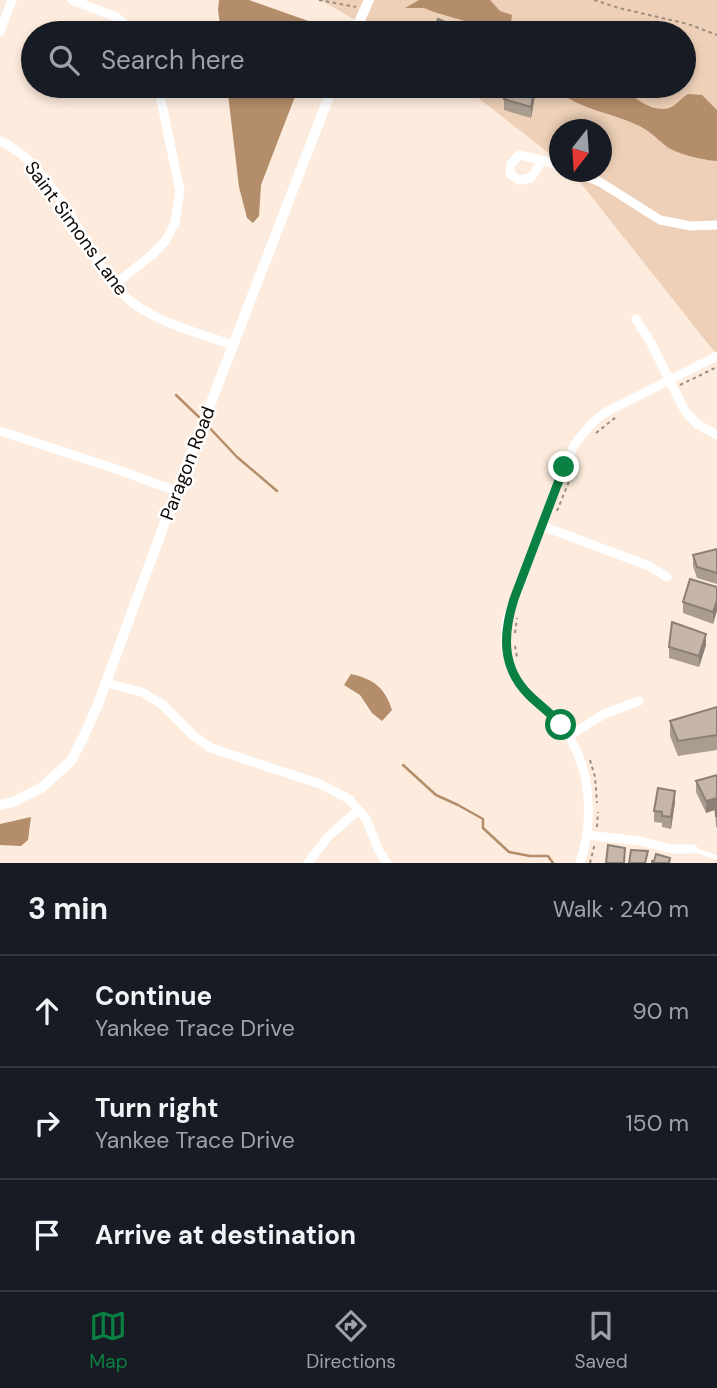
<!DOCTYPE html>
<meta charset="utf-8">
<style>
:root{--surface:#171b24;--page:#20242c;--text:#f1f3f6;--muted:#9ea1a6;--line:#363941;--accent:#0b8043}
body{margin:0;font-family:"DM Sans",sans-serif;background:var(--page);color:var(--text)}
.compass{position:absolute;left:549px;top:119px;width:63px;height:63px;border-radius:50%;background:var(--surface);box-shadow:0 4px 10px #0003;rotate:197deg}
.stop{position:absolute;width:21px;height:21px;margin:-16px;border:5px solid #0b8043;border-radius:50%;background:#fff}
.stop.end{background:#0b8043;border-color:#fff;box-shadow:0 2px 7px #0008}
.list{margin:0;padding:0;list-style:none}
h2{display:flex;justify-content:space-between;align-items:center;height:91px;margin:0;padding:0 28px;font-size:30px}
h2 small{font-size:23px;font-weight:400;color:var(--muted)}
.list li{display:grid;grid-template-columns:46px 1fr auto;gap:21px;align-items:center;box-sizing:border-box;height:112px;padding:0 28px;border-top:2px solid var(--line)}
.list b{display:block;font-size:26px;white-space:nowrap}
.list p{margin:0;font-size:23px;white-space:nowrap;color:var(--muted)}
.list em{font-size:23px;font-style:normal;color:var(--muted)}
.icon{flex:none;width:38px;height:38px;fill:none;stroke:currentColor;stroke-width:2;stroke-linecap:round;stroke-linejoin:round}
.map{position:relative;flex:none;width:717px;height:863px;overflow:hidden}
.search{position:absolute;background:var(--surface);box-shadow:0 4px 10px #0003;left:21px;right:21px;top:21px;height:77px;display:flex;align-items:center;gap:18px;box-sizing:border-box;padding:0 24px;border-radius:38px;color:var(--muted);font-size:26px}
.sheet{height:427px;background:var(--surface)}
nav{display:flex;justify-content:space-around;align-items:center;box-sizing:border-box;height:98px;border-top:2px solid var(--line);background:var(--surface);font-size:19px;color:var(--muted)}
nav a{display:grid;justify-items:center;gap:4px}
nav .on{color:var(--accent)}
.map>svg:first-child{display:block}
.green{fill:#edd0b7}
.water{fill:#b48d6a}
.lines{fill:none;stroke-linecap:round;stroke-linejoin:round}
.stream{stroke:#b48d6a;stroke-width:2.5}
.path{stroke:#998d83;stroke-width:2;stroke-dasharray:3.5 3.5;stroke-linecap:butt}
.service{stroke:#fff;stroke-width:4.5}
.minor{stroke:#fff;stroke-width:9}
.tertiary{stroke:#fff;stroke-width:10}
.wall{fill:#aa9d90}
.shaded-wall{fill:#8b7f76}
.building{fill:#c6b6a8;stroke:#8b7f76;stroke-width:2}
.route{stroke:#0b8043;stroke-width:9}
.labels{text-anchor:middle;stroke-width:5;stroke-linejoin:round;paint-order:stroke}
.street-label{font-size:19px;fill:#100a06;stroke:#fff}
</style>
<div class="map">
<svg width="717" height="863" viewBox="0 0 717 863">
<rect width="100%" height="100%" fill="#fdecdd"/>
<!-- green -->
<path class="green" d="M321,0H717V355L572,172H602V130H560L559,161L463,86H684V33H377Z"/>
<!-- water -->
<path class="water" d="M219,0H249L314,23L321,31L320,33H221L218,10Z
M419,0H490L500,11L512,15L511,23L515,33H489L482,26L434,12L424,8H405Z
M227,86H299L261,185L259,216L253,223L247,218L239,187Z
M553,86H622C632,97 652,113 669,108C676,106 681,98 688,94L702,95L717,110V161C703,160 676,154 666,146C656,138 648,129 635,124C609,112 573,108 553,86Z
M351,674C374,679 385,688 392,710L382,721L372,713L360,695L344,685Z
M31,817L28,840L21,846L0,845V824Z"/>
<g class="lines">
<!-- stream -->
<path class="stream" d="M176,395L201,419
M206,424L237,457L277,491
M403,765L436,795L458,805L483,819V828L509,852L530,856H548L553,863"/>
<!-- path -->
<path class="path" d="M319,0L356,7
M594,0L619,8L688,24L717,35
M680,385L717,367
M596,433L616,417
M557,511L576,464
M515,633L517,618
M515,646L517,657
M590,760L595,777L597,803
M597,827L598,812
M590,863L595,843"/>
<!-- service -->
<path class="service" d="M693,849L717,858"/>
<!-- minor -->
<path class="minor" d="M72,0L116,17L137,33
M0,32L12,0
M0,141C42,159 73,221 97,259C105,272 114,287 126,297C151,321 200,333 232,345
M542,160L531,178L519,180L510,174L511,164L519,155L542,160L560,166
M575,172L600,182L660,220L691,226L717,225
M114,285L153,254L166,240L175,223L180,191L158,86
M636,319L651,343L685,411L697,424L717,435
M0,431L116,469L176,491
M542,526L649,566L667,577
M106,683L142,692L163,705L195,737L211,748L320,784L349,799L366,819L379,851L387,863
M569,736L604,714L639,701
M587,835L640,841L672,849H693
M308,863L328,837L358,810
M580,863C595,817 591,762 560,724C551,712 538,705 528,694C508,674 502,646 507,619L564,467L575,444L591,424L599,417L608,411L717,356"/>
<!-- tertiary -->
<path class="tertiary" d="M354,33L369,0
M0,805L13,802L41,788L71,761L84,736L98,704L168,514L333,86"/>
</g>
<!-- wall -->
<path class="wall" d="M536,86L531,118L504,110V99Z
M717,549V584L697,578L693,566V555Z
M717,587L713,624L683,613V602Z
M706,645L699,667L669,658V647Z
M717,707V750L678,756L670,736V721Z
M717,775V827L716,828L715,810L706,813L696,792V781Z
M675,802L671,829L662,827V823L654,822V811Z"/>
<!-- shaded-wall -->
<path class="shaded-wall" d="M535,86H536V91L531,118V107Z
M717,600V611L713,624V612Z
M706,634V645L699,667V656Z
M675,791V802L671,829V817Z
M717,798V809L706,813V801Z"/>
<!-- building -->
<path class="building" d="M438,19L468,32L467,33H433Z
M510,86H535L531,107L504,99Z
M717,549V573L697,567L693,555Z
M690,579L717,587V600L713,612L683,602Z
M672,622L706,634L699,656L669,647Z
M717,707V735L678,741L670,721Z
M717,775V798L706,801L696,781Z
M658,788L675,791L671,817L662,816V812L654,811Z
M715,801H717V816H716Z
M608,845L625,848L624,863H606Z
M631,850L648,851L645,863H629Z
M656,854L670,858L669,863H652V861H654Z"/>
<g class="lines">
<!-- route -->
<path class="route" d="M561,725C551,713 539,705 529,695C501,667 503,634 514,599L564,467"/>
</g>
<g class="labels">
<!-- street labels -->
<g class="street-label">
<text transform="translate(77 228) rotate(54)" y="7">Saint Simons Lane</text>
<text transform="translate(187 463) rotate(-69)" y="7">Paragon Road</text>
</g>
</g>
</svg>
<svg class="compass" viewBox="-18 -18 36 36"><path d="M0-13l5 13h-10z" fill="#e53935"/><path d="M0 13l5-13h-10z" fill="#9ea1a6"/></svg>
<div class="stop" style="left:561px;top:725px"></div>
<div class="stop end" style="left:564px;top:467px"></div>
<div class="search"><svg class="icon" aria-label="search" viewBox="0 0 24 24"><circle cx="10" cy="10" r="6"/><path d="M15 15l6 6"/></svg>Search here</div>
</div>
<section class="sheet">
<h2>3 min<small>Walk · 240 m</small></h2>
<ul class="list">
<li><svg class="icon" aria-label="ahead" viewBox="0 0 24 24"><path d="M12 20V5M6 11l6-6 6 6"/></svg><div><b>Continue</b><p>Yankee Trace Drive</p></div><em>90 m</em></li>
<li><svg class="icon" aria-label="right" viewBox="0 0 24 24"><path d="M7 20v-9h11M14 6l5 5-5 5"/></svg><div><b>Turn right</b><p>Yankee Trace Drive</p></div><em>150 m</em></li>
<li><svg class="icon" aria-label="arrive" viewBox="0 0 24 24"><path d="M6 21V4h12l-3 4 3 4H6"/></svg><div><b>Arrive at destination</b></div></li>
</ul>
</section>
<nav>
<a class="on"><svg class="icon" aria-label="map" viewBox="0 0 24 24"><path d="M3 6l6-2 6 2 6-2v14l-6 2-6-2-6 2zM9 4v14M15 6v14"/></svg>Map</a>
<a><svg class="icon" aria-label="directions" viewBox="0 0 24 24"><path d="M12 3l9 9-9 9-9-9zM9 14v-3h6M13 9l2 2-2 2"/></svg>Directions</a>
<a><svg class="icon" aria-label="saved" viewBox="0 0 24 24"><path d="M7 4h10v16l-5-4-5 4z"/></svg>Saved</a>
</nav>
